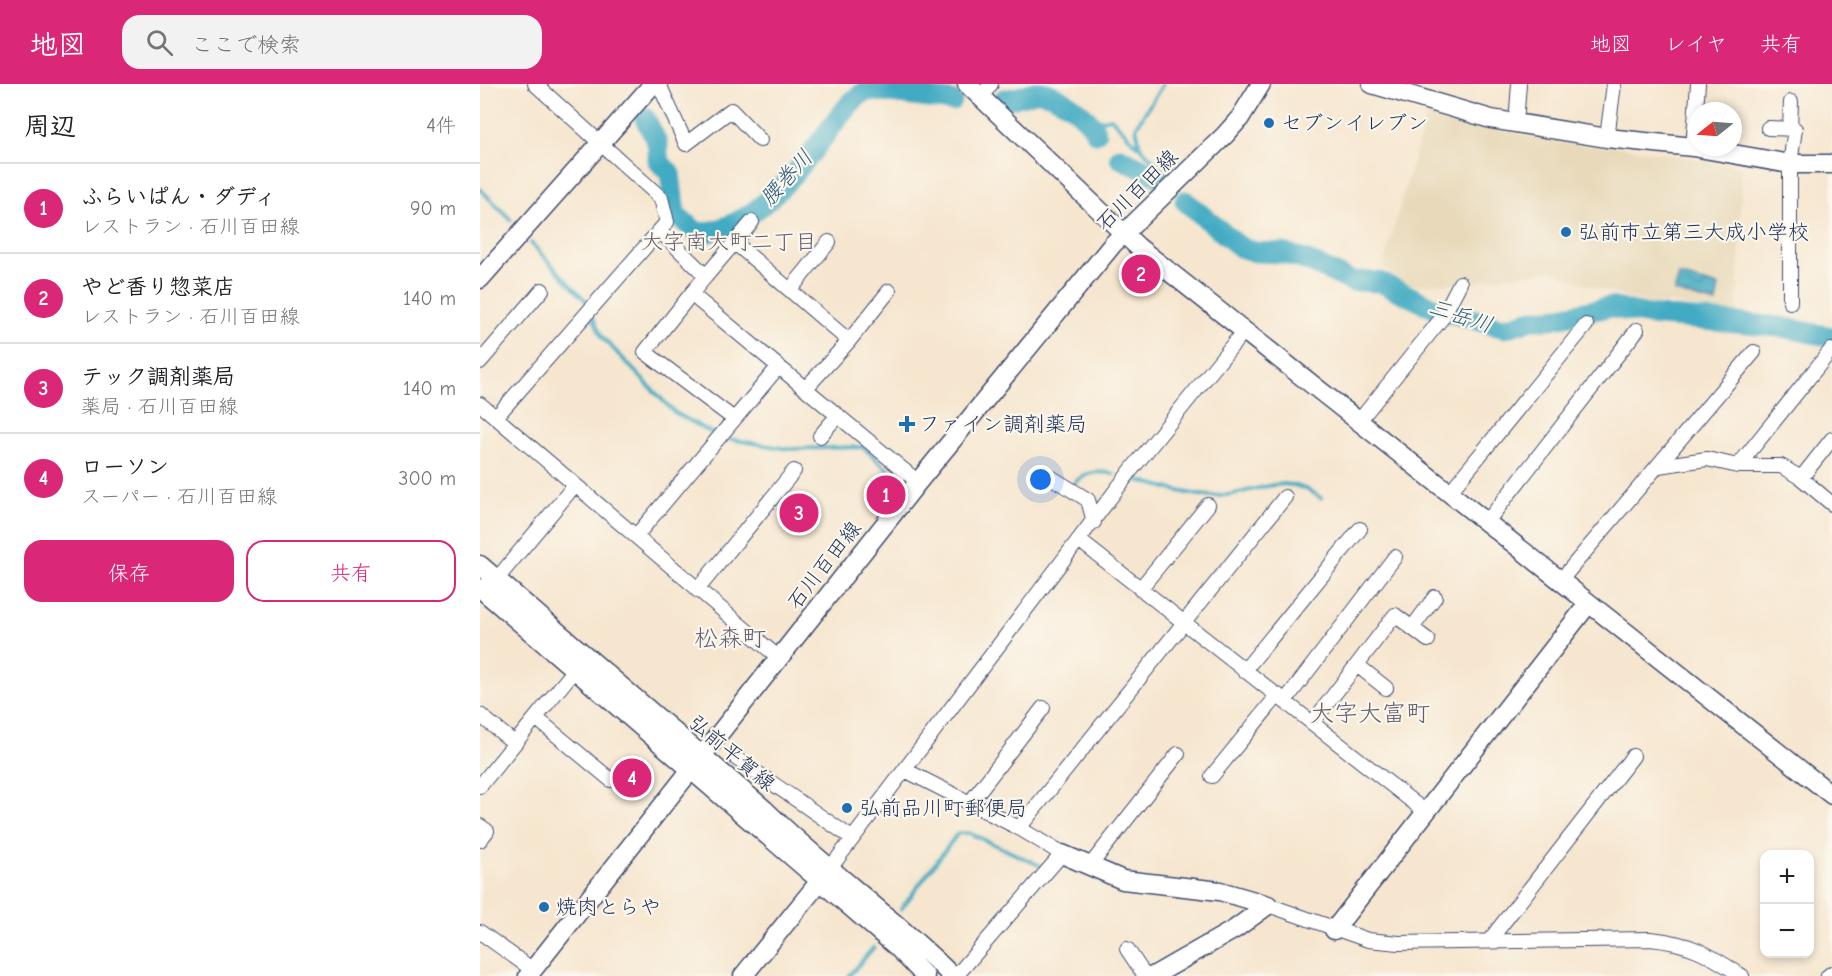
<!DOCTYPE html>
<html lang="ja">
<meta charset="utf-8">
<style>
:root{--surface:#fff;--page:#f2f2f2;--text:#202124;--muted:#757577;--line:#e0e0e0;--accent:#db2777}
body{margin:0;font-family:"Comic Neue","Klee One",sans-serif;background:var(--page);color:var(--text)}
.controls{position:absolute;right:18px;bottom:18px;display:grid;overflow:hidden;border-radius:12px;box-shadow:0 3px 9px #0003}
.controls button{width:54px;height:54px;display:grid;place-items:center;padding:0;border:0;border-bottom:2px solid var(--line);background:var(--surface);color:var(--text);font:30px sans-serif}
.compass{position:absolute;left:1208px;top:18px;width:54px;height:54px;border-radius:50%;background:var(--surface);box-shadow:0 3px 9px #0003;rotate:253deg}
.you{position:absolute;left:561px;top:396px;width:21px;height:21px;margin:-15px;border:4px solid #fff;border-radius:50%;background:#1a73e8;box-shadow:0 0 0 9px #1a73e833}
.badge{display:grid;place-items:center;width:39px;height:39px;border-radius:50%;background:var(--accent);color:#fff;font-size:20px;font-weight:700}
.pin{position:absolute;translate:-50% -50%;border:3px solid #fff;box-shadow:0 2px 6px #0006}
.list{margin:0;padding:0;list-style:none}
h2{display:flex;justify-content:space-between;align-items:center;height:78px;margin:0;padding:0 24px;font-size:26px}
h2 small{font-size:20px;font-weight:400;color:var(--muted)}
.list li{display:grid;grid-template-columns:39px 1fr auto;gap:18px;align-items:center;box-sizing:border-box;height:90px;padding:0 24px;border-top:2px solid var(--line)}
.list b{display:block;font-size:22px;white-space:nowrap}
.list p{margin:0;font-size:20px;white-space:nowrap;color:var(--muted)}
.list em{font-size:20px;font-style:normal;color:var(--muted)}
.actions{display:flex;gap:12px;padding:18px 24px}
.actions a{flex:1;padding:14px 0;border:2px solid var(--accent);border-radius:18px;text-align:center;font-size:21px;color:var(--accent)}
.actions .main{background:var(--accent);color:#fff}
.icon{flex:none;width:33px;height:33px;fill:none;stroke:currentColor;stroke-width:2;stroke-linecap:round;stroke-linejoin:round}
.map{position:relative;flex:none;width:1352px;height:892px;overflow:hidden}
header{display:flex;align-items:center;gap:36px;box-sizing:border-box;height:84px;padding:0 30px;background:var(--accent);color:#fff}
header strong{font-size:28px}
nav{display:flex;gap:33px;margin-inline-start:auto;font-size:21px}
.search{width:420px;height:54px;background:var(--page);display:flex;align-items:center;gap:15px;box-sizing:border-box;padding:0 21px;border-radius:18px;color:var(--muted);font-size:22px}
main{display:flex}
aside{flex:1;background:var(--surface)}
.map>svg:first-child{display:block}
.built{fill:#e8d9ba}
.water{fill:url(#water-waves);stroke:#2f6d90;stroke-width:1.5}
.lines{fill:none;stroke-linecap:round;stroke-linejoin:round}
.stream{stroke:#43abc3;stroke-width:4}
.river{stroke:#43abc3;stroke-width:21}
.street-casing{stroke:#3c4a6f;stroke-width:16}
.secondary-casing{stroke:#3c4a6f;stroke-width:21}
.street{stroke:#fff;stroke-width:14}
.secondary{stroke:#fff;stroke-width:18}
.poi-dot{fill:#1f6fb2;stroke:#fbf7ec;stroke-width:2}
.labels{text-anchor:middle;stroke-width:4.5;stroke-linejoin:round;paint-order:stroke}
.poi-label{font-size:21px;fill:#1b2f5e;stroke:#fbf7ec;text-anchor:start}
.street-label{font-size:21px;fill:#1b2f5e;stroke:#fbf7ec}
.water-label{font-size:22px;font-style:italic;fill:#295a81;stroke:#fbf7ec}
.neighbourhood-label{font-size:22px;fill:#645f72;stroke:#fbf7ec}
.quarter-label{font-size:24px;fill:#645f72;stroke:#fbf7ec}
</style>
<header>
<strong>地図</strong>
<div class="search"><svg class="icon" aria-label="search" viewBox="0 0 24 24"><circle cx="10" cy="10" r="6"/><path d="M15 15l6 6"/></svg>ここで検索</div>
<nav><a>地図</a><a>レイヤ</a><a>共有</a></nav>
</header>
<main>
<aside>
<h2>周辺<small>4件</small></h2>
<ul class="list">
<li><span class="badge">1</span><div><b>ふらいぱん・ダディ</b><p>レストラン · 石川百田線</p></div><em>90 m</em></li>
<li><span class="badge">2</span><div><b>やど香り惣菜店</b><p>レストラン · 石川百田線</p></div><em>140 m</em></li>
<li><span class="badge">3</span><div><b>テック調剤薬局</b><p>薬局 · 石川百田線</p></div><em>140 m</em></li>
<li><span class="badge">4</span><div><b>ローソン</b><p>スーパー · 石川百田線</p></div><em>300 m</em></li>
</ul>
<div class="actions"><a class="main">保存</a><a>共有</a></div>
</aside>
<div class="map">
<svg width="1352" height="892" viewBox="0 0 1352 892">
<defs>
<pattern id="water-waves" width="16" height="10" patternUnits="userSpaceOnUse" patternTransform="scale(1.5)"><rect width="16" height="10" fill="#43abc3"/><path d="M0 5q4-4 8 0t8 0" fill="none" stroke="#378ca2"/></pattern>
</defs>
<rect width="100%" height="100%" fill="#fbf7ec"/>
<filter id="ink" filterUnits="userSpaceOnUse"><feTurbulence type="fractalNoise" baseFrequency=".0167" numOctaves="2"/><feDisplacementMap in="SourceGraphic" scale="12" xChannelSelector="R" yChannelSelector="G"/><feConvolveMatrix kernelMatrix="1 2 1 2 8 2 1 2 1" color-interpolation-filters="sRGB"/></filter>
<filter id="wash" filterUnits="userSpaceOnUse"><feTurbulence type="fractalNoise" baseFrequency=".008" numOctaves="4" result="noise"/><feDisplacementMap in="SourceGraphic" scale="24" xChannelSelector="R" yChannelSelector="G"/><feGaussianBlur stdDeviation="1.35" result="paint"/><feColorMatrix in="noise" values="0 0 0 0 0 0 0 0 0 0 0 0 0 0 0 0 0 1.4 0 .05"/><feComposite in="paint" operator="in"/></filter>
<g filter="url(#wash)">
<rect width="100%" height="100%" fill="#f6e6cf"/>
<!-- built -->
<path class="built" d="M948,27L1001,42L1066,56L1106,62H1132L1262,82L1257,230L1190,219L1173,220L1116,204L1071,187L980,199L931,201L902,184Z"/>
<!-- water -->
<path class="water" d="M1199,191L1239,202L1236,219L1194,208Z"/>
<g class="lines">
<!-- stream -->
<path class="stream" d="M612,38L631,34L659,63
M680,83L660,63L656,43L683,0
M0,105L31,136
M51,159L107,218
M113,233L122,253L194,328L232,349
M249,355L308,365L383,363L418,395
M653,395C679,401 708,412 735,412C775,412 802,384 841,414
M593,400C606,388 617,386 634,390
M421,825L478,749H489L563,783
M369,892L394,863"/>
<!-- river -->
<path class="river" d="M524,15C535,16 545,10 556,8C574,6 611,33 616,49
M165,34L178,60V77L190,89L195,130L218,149C274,146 318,87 349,46C362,30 369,17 387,6L472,17
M640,74L679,93
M705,117L760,163L775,168L803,169L828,177L871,197L900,198L956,225L1024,244L1055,235H1071L1129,223L1169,231L1301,243L1352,253"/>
</g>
</g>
<g filter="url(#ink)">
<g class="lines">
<defs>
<path id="street" d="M179,0L206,60L251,26L280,56
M501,13L511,0
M1036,39L1039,0
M1288,44L1315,45L1310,80V218
M1310,45L1311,18
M1127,54L1134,0
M1213,63L1218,0
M180,147L226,192L211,210L438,398
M254,158L369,257
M226,192L272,138
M310,206L349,158
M211,210L165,268L254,335
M0,278L62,206
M326,304L369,257L409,207
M0,320L299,574
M16,333L187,138L181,114L55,0
M879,337L962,234L980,199
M340,352L358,331
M1178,382L1227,375L1258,382H1301L1321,394L1352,420
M1258,382L1351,266
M564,389L608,416L614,438
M1321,394L1352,355
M969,409L1106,241
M1006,439L1157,246
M156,452L299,282
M600,457L947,729
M1080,497L1274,268
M11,502L94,402
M660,505L728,421
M217,506L314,387
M932,544L955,513
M877,581L906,604
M764,587L880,445
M805,617L915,473
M0,631L33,658
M56,634L131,696
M833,638L915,531L948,556
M257,675L372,754
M425,686L539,744L582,770L476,892
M732,692L798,611
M0,702L101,578
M489,720L563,624
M0,742L7,747L0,756
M539,744L805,413
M609,783L698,670
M345,791L652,385L764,247
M788,821L888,856L919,859L1170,855C1212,859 1228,870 1262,892
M0,848L53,886
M1009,857L1153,672
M647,865L665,892
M1348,892L1352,889"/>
<path id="secondary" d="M487,0L658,163L1352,711
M892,0L1011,35L1127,54L1213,63L1310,80H1352
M0,195L173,0
M0,481L284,725C344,784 412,832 472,892
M0,504L417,863L445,892
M582,770L643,796L740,807L788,821
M854,846L1108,520
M48,892L438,398L633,160L745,51L760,34L781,0
M263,892L340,797
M673,892L755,845L788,821"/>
</defs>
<!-- street casing -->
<use href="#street" class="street-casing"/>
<!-- secondary casing -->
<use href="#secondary" class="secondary-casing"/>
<!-- street -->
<use href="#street" class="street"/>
<!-- secondary -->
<use href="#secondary" class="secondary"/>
</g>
</g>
<!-- markers -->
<g class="poi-dot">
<circle cx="789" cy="39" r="6"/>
<circle cx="1086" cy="148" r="6"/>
<path d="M424 331h6v6h6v6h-6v6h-6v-6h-6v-6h6z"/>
<circle cx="367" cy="724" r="6"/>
<circle cx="64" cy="823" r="6"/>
</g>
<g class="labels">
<!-- poi labels -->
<g class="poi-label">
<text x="801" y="46">セブンイレブン</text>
<text x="1098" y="155">弘前市立第三大成小学校</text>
<text x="439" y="347">ファイン調剤薬局</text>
<text x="379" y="731">弘前品川町郵便局</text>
<text x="76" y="830">焼肉とらや</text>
</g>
<!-- street labels -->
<g class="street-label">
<text transform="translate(657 106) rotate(-45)" y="7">石川百田線</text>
<text transform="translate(344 481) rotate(-52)" y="7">石川百田線</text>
<text transform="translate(252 669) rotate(40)" y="7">弘前平賀線</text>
</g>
<!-- water labels -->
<g class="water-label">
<text transform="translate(306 93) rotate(-48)" y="8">腰巻川</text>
<text transform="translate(981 231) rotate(18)" y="8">三岳川</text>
</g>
<!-- neighbourhood labels -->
<g class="neighbourhood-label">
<text x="249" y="165">大字南大町二丁目</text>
</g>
<!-- quarter labels -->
<g class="quarter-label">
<text x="250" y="562">松森町</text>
<text x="890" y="637">大字大富町</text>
</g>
</g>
</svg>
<div class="controls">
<button>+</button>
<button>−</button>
</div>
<svg class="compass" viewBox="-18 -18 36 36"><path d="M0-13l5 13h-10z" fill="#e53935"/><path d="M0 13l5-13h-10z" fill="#757577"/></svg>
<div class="you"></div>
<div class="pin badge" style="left:406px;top:411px">1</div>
<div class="pin badge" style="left:661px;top:190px">2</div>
<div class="pin badge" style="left:319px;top:429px">3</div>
<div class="pin badge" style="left:152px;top:694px">4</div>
</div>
</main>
